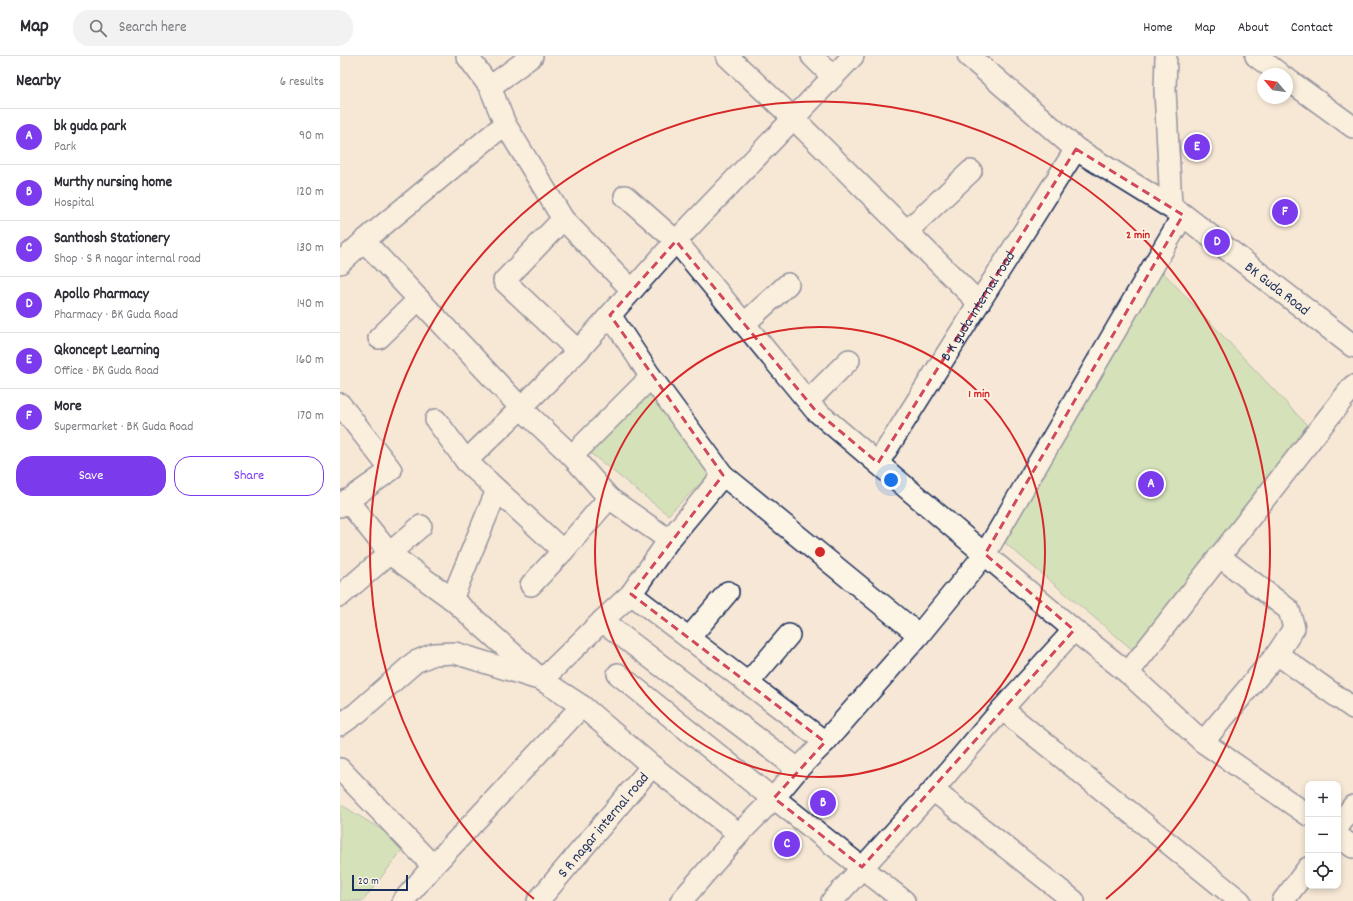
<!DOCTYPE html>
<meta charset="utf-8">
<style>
:root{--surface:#fff;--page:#f2f2f3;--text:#2b2b33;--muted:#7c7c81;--line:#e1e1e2;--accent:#7c3aed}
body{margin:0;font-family:Dekko,sans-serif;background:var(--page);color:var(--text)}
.controls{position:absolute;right:12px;bottom:12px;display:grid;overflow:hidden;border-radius:8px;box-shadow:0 2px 6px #0003}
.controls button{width:36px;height:36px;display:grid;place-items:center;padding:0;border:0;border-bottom:1px solid var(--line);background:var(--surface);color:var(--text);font:20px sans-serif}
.compass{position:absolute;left:917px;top:12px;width:36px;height:36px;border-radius:50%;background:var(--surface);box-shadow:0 2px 6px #0003;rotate:299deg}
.scale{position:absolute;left:12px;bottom:10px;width:56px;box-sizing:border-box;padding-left:4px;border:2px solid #1b2f5e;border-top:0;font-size:11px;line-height:14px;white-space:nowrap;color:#1b2f5e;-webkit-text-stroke:3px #fcf5e5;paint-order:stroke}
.you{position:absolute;left:551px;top:424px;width:14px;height:14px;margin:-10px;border:3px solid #fff;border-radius:50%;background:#1a73e8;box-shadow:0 0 0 6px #1a73e833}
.badge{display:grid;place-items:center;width:26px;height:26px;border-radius:50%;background:var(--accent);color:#fff;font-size:13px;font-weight:700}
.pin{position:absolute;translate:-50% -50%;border:2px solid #fff;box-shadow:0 1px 4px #0006}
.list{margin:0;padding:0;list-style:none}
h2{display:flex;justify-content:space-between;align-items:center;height:52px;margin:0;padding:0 16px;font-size:17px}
h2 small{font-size:13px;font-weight:400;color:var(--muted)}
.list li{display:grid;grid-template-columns:26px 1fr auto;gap:12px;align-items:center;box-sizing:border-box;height:56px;padding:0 16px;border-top:1px solid var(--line)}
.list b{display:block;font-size:15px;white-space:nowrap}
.list p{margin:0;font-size:13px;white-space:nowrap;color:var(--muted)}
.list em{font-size:13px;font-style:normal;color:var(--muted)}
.actions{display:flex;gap:8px;padding:12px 16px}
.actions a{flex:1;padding:9px 0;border:1px solid var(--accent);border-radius:16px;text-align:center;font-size:14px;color:var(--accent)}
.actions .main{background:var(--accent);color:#fff}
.icon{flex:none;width:22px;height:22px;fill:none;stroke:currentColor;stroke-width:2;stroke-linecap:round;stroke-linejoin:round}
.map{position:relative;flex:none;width:1013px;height:845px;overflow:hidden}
header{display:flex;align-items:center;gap:24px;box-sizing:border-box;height:56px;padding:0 20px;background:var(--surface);border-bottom:1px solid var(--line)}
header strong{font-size:19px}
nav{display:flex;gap:22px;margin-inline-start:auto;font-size:14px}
.search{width:280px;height:36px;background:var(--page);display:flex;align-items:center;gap:10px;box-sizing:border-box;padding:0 14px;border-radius:16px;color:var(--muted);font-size:15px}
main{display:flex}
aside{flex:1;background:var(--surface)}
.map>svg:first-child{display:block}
.green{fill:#acd998;stroke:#64847b}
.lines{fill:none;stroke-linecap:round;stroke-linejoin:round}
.minor-casing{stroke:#1b2f5e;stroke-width:24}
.tertiary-casing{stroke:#1b2f5e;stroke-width:25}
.minor{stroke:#fcf5e5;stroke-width:21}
.tertiary{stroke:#fcf5e5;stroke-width:22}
.marked{fill:none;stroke:#d1495b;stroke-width:3;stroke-dasharray:8 5;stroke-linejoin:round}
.ring{fill:none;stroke:#d62828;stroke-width:2}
.labels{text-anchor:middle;stroke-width:3.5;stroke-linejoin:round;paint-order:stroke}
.street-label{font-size:15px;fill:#1b2f5e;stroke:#fcf5e5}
.centre{fill:#d62828;stroke:#fcf5e5;stroke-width:2}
.ring-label{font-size:12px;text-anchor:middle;font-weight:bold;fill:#d62828;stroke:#fcf5e5;stroke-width:3.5;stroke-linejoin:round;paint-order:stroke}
</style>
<header>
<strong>Map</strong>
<div class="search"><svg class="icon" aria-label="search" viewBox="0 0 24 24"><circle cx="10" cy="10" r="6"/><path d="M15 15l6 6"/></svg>Search here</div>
<nav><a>Home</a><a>Map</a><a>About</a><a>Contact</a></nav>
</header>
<main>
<aside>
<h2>Nearby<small>6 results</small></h2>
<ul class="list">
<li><span class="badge">A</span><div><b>bk guda park</b><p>Park</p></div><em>90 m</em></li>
<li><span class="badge">B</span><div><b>Murthy nursing home</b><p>Hospital</p></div><em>120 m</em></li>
<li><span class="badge">C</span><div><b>Santhosh Stationery</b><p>Shop · S R nagar internal road</p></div><em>130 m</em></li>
<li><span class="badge">D</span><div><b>Apollo Pharmacy</b><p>Pharmacy · BK Guda Road</p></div><em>140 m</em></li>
<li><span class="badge">E</span><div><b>Qkoncept Learning</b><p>Office · BK Guda Road</p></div><em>160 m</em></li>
<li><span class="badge">F</span><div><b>More</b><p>Supermarket · BK Guda Road</p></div><em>170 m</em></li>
</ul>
<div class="actions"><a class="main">Save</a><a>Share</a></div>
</aside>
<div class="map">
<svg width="1013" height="845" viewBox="0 0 1013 845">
<rect width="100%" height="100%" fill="#f7e7d6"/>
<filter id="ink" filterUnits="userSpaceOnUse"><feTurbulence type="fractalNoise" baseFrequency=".025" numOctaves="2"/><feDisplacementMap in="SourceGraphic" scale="8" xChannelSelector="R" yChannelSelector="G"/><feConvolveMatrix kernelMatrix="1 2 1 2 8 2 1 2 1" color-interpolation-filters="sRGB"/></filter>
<g filter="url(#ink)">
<!-- green -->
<path class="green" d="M818,211L967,369L800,600L665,487Z
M309,329L370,418L328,459L249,396Z
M0,748L66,789L23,845H0Z"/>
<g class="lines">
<defs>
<g id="minor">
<path d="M127,0L150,31L165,68L223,163L292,234"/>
<path d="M387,0L453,62L639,247"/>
<path d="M472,0L493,21"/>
<path d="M826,0L825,34L831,150"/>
<path d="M916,0L940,18"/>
<path d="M947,23L1013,71"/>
<path d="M150,31L192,0"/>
<path d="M285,140L336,185L475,354L734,574L788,617L863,686L968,759"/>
<path d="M223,163L164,225L238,295"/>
<path d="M566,176L631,115"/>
<path d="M0,207L24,185"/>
<path d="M270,259L311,321L383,419"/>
<path d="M404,268L448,228"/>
<path d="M39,282L79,243"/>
<path d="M468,345L509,304"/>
<path d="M0,348L51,414L0,450"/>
<path d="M96,364L126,405L223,495L269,442L232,400L181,352L24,185L165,68"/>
<path d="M232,400L311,321"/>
<path d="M126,405L181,352L238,295L336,185L513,0"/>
<path id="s1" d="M538,407L736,93"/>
<path d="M157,434L112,543L202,624"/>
<path d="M269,442L329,484"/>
<path d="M7,444L50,498L112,543"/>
<path d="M879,500L949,554L954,572L937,598"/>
<path d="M191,529L223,495"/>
<path d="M291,538L485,686"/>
<path d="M0,540L81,470"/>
<path d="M262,565L458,713"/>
<path d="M349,582L388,536"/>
<path d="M788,617L1013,330"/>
<path d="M278,618L433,743"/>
<path d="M408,627L449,579"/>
<path d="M242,650L202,624L262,565L291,538L329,484L383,419L579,579"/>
<path d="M662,653L900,845"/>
<path d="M0,669L17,657L75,606L94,598L115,597L195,622"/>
<path d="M863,686L937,598L1013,652"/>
<path d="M0,713L93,810"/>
<path d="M434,742L564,845"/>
<path d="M998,771L1013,750"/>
<path d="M998,780L1013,791"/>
<path d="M63,845L93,810L242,650L312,710L399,778"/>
<path id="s2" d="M198,845L312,710"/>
<path d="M341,845L399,778L434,742L458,713L485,686L579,579L645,498L843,159"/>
<path d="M492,845L593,734"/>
<path d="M734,845L593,734L662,653L734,574"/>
<path d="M943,845L968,812"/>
</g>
<g id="tertiary">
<path id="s3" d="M629,0L736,93L843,159L1013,290"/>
</g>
</defs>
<!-- minor casing -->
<use href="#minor" class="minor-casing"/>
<!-- tertiary casing -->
<use href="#tertiary" class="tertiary-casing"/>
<!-- minor -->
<use href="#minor" class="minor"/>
<!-- tertiary -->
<use href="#tertiary" class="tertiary"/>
</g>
</g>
<!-- marked area -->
<path d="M0 0H1013V845H0ZM736,93L843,159L645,498L734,574L522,811L434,742L485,686L291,538L383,419L270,259L336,185L475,354L538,407Z" fill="#f7e7d6" fill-opacity=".55" fill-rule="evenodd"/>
<path class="marked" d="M736,93L843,159L645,498L734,574L522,811L434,742L485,686L291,538L383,419L270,259L336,185L475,354L538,407Z"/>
<!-- distance rings -->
<g class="ring">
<circle cx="480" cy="496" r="225"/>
<path d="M194 843A450 450 0 1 1 766 843"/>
</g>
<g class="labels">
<!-- street labels -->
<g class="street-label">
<text dy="5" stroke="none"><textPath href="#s3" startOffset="387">BK Guda Road</textPath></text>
<text dy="5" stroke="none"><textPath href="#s1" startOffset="186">B K guda internal road</textPath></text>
<text dy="5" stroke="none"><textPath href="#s2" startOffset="100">S R nagar internal road</textPath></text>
</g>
</g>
<circle cx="480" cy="496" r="6" class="centre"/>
<g class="ring-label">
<text x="798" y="182">2 min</text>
<text x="639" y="341">1 min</text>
</g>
</svg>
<div class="controls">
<button>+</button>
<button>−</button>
<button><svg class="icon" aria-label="locate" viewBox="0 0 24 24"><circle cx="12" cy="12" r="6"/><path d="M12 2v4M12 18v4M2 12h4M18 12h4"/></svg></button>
</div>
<svg class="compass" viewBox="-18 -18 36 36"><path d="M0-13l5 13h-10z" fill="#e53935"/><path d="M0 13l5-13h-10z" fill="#7c7c81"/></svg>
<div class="scale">20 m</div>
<div class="you"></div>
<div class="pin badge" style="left:811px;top:428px">A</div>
<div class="pin badge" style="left:483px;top:747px">B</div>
<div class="pin badge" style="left:447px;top:788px">C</div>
<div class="pin badge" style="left:877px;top:186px">D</div>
<div class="pin badge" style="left:857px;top:91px">E</div>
<div class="pin badge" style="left:945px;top:156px">F</div>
</div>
</main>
